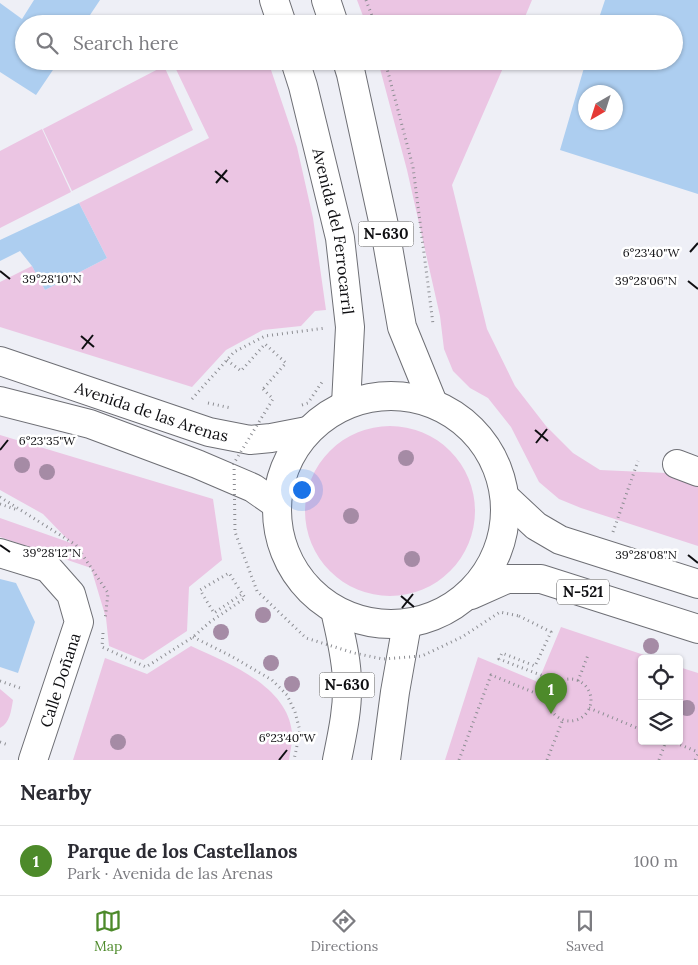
<!DOCTYPE html>
<meta charset="utf-8">
<style>
:root{--surface:#fff;--page:#f2f2f3;--text:#2b2b33;--muted:#7c7c81;--line:#e1e1e2;--accent:#4d8a2a}
body{margin:0;font-family:Lora,serif;background:var(--page);color:var(--text)}
.controls{position:absolute;right:15px;bottom:15px;display:grid;overflow:hidden;border-radius:5px;box-shadow:0 1px 4px #0004}
.controls button{width:45px;height:45px;display:grid;place-items:center;padding:0;border:0;border-bottom:1px solid var(--line);background:var(--surface);color:var(--text);font:25px sans-serif}
.compass{position:absolute;left:578px;top:85px;width:45px;height:45px;border-radius:50%;background:var(--surface);box-shadow:0 1px 4px #0004;rotate:219deg}
.you{position:absolute;left:301px;top:489px;width:18px;height:18px;margin:-12px;border:4px solid #fff;border-radius:50%;background:#1a73e8;box-shadow:0 0 0 8px #1a73e833}
.badge{display:grid;place-items:center;width:32px;height:32px;border-radius:50%;background:var(--accent);color:#fff;font-size:16px;font-weight:700}
.pin{position:absolute;translate:-50% -41px;filter:drop-shadow(0 1px 2px #0008)}
.pin::after{content:'';position:absolute;top:26px;width:18px;height:15px;background:inherit;clip-path:polygon(0 0,100% 0,50% 100%)}
.list{margin:0;padding:0;list-style:none}
h2{display:flex;justify-content:space-between;align-items:center;height:65px;margin:0;padding:0 20px;font-size:21px}
h2 small{font-size:16px;font-weight:400;color:var(--muted)}
.list li{display:grid;grid-template-columns:32px 1fr auto;gap:15px;align-items:center;box-sizing:border-box;height:70px;padding:0 20px;border-top:1px solid var(--line)}
.list b{display:block;font-size:19px;white-space:nowrap}
.list p{margin:0;font-size:16px;white-space:nowrap;color:var(--muted)}
.list em{font-size:16px;font-style:normal;color:var(--muted)}
.icon{flex:none;width:28px;height:28px;fill:none;stroke:currentColor;stroke-width:2;stroke-linecap:round;stroke-linejoin:round}
.map{position:relative;flex:none;width:698px;height:760px;overflow:hidden}
.search{position:absolute;background:var(--surface);box-shadow:0 1px 4px #0004;left:15px;right:15px;top:15px;height:55px;display:flex;align-items:center;gap:12px;box-sizing:border-box;padding:0 18px;border-radius:28px;color:var(--muted);font-size:19px}
.sheet{height:135px;background:var(--surface)}
nav{display:flex;justify-content:space-around;align-items:center;box-sizing:border-box;height:70px;border-top:1px solid var(--line);background:var(--surface);font-size:14px;color:var(--muted)}
nav a{display:grid;justify-items:center;gap:2px}
nav .on{color:var(--accent)}
.map>svg:first-child{display:block}
.green{fill:#ebc5e3}
.building{fill:#adcef0;fill-rule:evenodd}
.lines{fill:none;stroke-linecap:round;stroke-linejoin:round}
.minor-casing{stroke:#6e6f75;stroke-width:30}
.major-casing{stroke:#6e6f75;stroke-width:30}
.highway-casing{stroke:#6e6f75;stroke-width:30}
.path{stroke:#8d8e93;stroke-width:3;stroke-dasharray:1 4;stroke-linecap:butt}
.minor{stroke:#fff;stroke-width:28}
.major{stroke:#fff;stroke-width:28}
.highway{stroke:#fff;stroke-width:28}
.path-bridge{stroke:#8d8e93;stroke-width:3;stroke-dasharray:1 4;stroke-linecap:butt}
.tree{fill:#a58ba5}
.ticks{fill:none;stroke:#0f0f12;stroke-width:2}
.labels{text-anchor:middle;stroke-width:5;stroke-linejoin:round;paint-order:stroke}
.shield{fill:#fff;stroke:#575759;stroke-width:1}
.shield-label{font-size:15px;font-weight:bold;fill:#0f0f12}
.street-label{font-size:16px;fill:#0f0f12;stroke:#fff}
.ticks-label{font-size:12px;text-anchor:middle;fill:#0f0f12;stroke:#fff;stroke-width:5;stroke-linejoin:round;paint-order:stroke}
</style>
<div class="map">
<svg width="698" height="760" viewBox="0 0 698 760">
<rect width="100%" height="100%" fill="#eeeff6"/>
<!-- green -->
<path class="green" d="M357,0H532L522,24H366Z
M172,61H268L297,147L313,218L326,310L315,311L301,326L263,330L226,350L192,387L0,327V282L32,266L45,290L107,258L79,203L209,138Z
M378,61H506L452,185L487,329L515,386L546,426L573,453L600,470L666,473L698,483V546L581,508L559,499L539,482L511,427L488,398L470,388L453,371L444,349L440,316L407,170Z
M164,66L193,130L72,191L43,129Z
M42,129L71,192L0,228V151Z
M305 511a85 85 0 1 1 170 0a85 85 0 1 1-170 0Z
M0,435L213,499L222,560L189,587L187,631L143,660L109,646L106,618L91,568L0,537V518L71,543L43,514L0,490Z
M561,627L656,659H642V741H679V667L698,673V760H445L478,657L538,682Z
M191,646C228,663 288,686 292,733C293,741 290,752 289,760H73L105,658L147,674Z
M0,689L13,700C11,711 10,723 0,728Z"/>
<!-- building -->
<path class="building" d="M34,0H100L84,24H24V61H59L36,95L0,72V3L22,19Z
M605,0H698V194L560,150L586,61H674V24H597ZM586,92H616V122H586Z
M79,203L107,258L45,290L32,266L20,251L0,261V240Z
M0,579L16,583L35,622L18,673L0,667Z"/>
<g class="lines">
<defs>
<path id="minor" d="M677,464L698,472
M0,553L48,568L71,594L79,622L33,760"/>
<g id="major">
<path id="s1" d="M0,361L209,432L250,440L271,438L307,431"/>
<path d="M0,401L90,424L197,464L253,488L276,504"/>
</g>
<g id="highway">
<path d="M274,0L282,24"/>
<path d="M326,0L334,24"/>
<path id="s2" d="M295,61L303,86L340,238L350,327L346,404"/>
<path d="M347,61L351,74L385,230L402,327L433,403"/>
<circle cx="391" cy="510" r="114"/>
<path d="M506,498L536,526L560,540L698,584"/>
<path d="M471,595L507,579H541L698,629"/>
<path d="M335,610C340,634 347,659 347,683C348,709 342,735 337,760"/>
<path d="M386,760L395,692L407,624"/>
</g>
</defs>
<!-- minor casing -->
<use href="#minor" class="minor-casing"/>
<!-- major casing -->
<use href="#major" class="major-casing"/>
<!-- highway casing -->
<use href="#highway" class="highway-casing"/>
<!-- path -->
<path class="path" d="M366,0L375,24
M385,61L413,167L433,324
M227,360L241,371L265,344L286,363L263,389
M192,399L234,352L265,336L326,328
M208,403L231,408
M302,405L308,403L322,382
M0,497L76,545L108,593L105,620
M0,504L18,510
M613,532L638,461
M519,616L551,632L535,666L502,653L499,659L559,682
M103,633L102,647L146,667L193,637L210,622L245,598L229,573L200,590L214,613L242,594
M193,637L231,656L272,680L287,695L295,712L300,731L294,760
M549 700a21 21 0 1 1 42 0a21 21 0 1 1-42 0Z
M0,681L23,689
M578,681L588,655
M589,708L642,730
M671,741L698,752
M0,742L8,745
M459,760L491,675L550,699
M547,760L563,719
M659,760L666,741
M695,760L698,754"/>
<!-- minor -->
<use href="#minor" class="minor"/>
<!-- major -->
<use href="#major" class="major"/>
<!-- highway -->
<use href="#highway" class="highway"/>
<!-- path-bridge -->
<path class="path-bridge" d="M263,389L273,399L234,463L235,532L257,591L306,638L354,653L383,659L422,656L462,637L500,612L519,616"/>
</g>
<!-- trees -->
<g class="tree">
<circle cx="406" cy="458" r="8"/>
<circle cx="22" cy="465" r="8"/>
<circle cx="47" cy="472" r="8"/>
<circle cx="351" cy="516" r="8"/>
<circle cx="412" cy="559" r="8"/>
<circle cx="263" cy="615" r="8"/>
<circle cx="221" cy="632" r="8"/>
<circle cx="651" cy="646" r="8"/>
<circle cx="271" cy="663" r="8"/>
<circle cx="292" cy="684" r="8"/>
<circle cx="687" cy="708" r="8"/>
<circle cx="118" cy="742" r="8"/>
</g>
<!-- ticks -->
<path class="ticks" d="M215,171L228,182M216,183L227,170M690,252L698,243M0,271L10,279M688,281L698,289M81,336L94,347M82,349L93,335M535,430L548,441M536,443L547,429M0,450L8,440M0,545L10,552M688,555L698,563M401,596L414,607M402,608L413,594M279,760L287,750"/>
<g class="labels">
<!-- shield labels -->
<g class="shield">
<rect x="358.5" y="221.5" width="55" height="25" rx="4"/>
<rect x="557" y="579.5" width="52" height="25" rx="4"/>
<rect x="319.5" y="672.5" width="55" height="25" rx="4"/>
</g>
<g class="shield-label">
<text x="386" y="239">N-630</text>
<text x="583" y="597">N-521</text>
<text x="347" y="690">N-630</text>
</g>
<!-- street labels -->
<g class="street-label">
<text dy="6" stroke="none"><textPath href="#s2" startOffset="175">Avenida del Ferrocarril</textPath></text>
<text dy="6" stroke="none"><textPath href="#s1" startOffset="160">Avenida de las Arenas</textPath></text>
<text transform="translate(60 680) rotate(-72)" y="6">Calle Doñana</text>
</g>
</g>
<g class="ticks-label">
<text x="651" y="257">6°23'40"W</text>
<text x="52" y="283">39°28'10"N</text>
<text x="646" y="285">39°28'06"N</text>
<text x="47" y="445">6°23'35"W</text>
<text x="52" y="557">39°28'12"N</text>
<text x="646" y="559">39°28'08"N</text>
<text x="287" y="742">6°23'40"W</text>
</g>
</svg>
<div class="controls">
<button><svg class="icon" aria-label="locate" viewBox="0 0 24 24"><circle cx="12" cy="12" r="6"/><path d="M12 2v4M12 18v4M2 12h4M18 12h4"/></svg></button>
<button><svg class="icon" aria-label="layers" viewBox="0 0 24 24"><path d="M12 4l9 5-9 5-9-5zM3 14l9 5 9-5"/></svg></button>
</div>
<svg class="compass" viewBox="-18 -18 36 36"><path d="M0-13l5 13h-10z" fill="#e53935"/><path d="M0 13l5-13h-10z" fill="#7c7c81"/></svg>
<div class="you"></div>
<div class="pin badge" style="left:551px;top:714px">1</div>
<div class="search"><svg class="icon" aria-label="search" viewBox="0 0 24 24"><circle cx="10" cy="10" r="6"/><path d="M15 15l6 6"/></svg>Search here</div>
</div>
<section class="sheet">
<h2>Nearby<small></small></h2>
<ul class="list">
<li><span class="badge">1</span><div><b>Parque de los Castellanos</b><p>Park · Avenida de las Arenas</p></div><em>100 m</em></li>
</ul>
</section>
<nav>
<a class="on"><svg class="icon" aria-label="map" viewBox="0 0 24 24"><path d="M3 6l6-2 6 2 6-2v14l-6 2-6-2-6 2zM9 4v14M15 6v14"/></svg>Map</a>
<a><svg class="icon" aria-label="directions" viewBox="0 0 24 24"><path d="M12 3l9 9-9 9-9-9zM9 14v-3h6M13 9l2 2-2 2"/></svg>Directions</a>
<a><svg class="icon" aria-label="saved" viewBox="0 0 24 24"><path d="M7 4h10v16l-5-4-5 4z"/></svg>Saved</a>
</nav>
